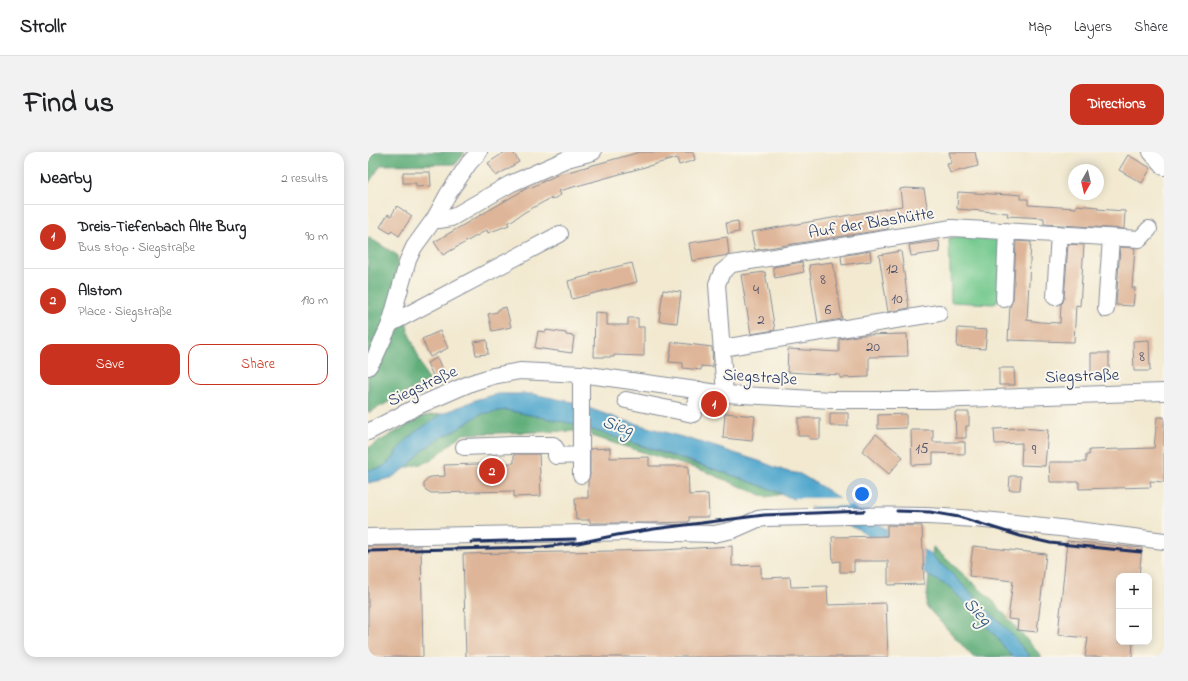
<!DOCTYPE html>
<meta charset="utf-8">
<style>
:root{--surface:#fff;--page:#f2f2f2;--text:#202124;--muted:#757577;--line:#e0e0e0;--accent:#c8321e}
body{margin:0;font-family:"Indie Flower",sans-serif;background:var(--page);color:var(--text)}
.controls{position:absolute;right:12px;bottom:12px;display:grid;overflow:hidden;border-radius:8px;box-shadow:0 2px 10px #0003}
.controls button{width:36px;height:36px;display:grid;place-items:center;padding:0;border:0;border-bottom:1px solid var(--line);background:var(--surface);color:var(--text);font:20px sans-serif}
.compass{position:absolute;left:700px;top:12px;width:36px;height:36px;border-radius:50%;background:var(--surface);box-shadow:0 2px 10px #0003;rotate:188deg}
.you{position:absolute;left:494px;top:342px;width:14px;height:14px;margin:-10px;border:3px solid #fff;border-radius:50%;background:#1a73e8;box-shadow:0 0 0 6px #1a73e833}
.badge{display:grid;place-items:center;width:26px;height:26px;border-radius:50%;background:var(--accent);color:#fff;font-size:13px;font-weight:700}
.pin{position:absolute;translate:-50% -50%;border:2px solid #fff;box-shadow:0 1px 4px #0006}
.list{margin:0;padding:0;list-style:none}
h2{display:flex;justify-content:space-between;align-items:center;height:52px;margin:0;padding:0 16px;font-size:17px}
h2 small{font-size:13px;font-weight:400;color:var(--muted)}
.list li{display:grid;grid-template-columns:26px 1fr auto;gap:12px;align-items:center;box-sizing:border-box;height:64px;padding:0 16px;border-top:1px solid var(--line)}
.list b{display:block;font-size:15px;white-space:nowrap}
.list p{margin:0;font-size:13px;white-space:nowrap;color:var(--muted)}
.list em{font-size:13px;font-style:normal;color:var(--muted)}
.actions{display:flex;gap:8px;padding:12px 16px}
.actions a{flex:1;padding:9px 0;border:1px solid var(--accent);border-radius:12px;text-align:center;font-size:14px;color:var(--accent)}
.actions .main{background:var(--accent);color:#fff}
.map{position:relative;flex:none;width:796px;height:505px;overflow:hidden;border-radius:12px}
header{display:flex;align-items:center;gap:24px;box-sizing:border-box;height:56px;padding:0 20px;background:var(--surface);border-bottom:1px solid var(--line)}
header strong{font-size:19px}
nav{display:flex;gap:22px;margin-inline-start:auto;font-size:14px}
.intro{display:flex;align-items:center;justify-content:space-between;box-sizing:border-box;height:96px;padding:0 24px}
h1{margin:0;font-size:28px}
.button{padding:10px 18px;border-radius:12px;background:var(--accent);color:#fff;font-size:14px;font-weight:700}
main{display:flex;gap:24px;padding:0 24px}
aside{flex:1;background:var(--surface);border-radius:12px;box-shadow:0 2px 10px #0003}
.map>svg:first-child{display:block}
.green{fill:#73c98e;stroke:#477c76}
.forest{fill:#5ead79;stroke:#3c6e6c}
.water{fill:#51a7cd;stroke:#366b96}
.pier{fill:#f2e9d0}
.building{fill:#deb598}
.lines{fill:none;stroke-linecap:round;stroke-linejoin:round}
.minor-casing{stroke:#868c97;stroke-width:18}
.minor{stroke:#fff;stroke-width:16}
.rail{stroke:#1b2f5e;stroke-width:3}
.labels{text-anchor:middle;stroke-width:4;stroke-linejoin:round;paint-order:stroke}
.number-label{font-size:15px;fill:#4c506c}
.street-label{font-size:17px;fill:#1b2f5e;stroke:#fbf7ec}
.water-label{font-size:18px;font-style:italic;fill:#2e5985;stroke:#fbf7ec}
</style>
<header>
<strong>Strollr</strong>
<nav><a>Map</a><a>Layers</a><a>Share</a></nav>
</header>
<div class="intro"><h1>Find us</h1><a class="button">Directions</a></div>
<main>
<aside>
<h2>Nearby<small>2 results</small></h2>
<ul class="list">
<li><span class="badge">1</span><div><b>Dreis-Tiefenbach Alte Burg</b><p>Bus stop · Siegstraße</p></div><em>90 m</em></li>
<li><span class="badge">2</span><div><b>Alstom</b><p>Place · Siegstraße</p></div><em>190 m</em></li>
</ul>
<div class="actions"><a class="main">Save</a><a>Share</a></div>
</aside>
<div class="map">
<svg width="796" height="505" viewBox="0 0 796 505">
<rect width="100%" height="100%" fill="#fbf7ec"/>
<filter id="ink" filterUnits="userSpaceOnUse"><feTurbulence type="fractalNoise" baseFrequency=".025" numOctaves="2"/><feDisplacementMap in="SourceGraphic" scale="8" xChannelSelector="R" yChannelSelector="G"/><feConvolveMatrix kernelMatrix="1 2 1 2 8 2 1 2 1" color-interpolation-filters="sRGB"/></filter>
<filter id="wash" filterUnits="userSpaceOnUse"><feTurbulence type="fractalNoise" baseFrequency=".012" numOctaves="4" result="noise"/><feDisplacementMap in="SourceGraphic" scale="16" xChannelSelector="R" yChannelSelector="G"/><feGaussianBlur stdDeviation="0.9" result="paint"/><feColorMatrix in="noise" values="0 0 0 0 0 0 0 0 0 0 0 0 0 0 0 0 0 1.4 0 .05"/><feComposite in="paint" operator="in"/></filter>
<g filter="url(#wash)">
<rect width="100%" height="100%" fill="#f2e9d0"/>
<!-- green -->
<path class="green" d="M605,83L636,85L633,145L626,152L583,150L581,86Z"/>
<!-- forest -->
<path class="forest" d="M0,0H97L88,12L13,13L0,32Z
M0,85L29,103L40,179L60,229L0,261Z
M138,258L207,272V279L95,282L62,309L38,316L54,299L70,287L88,278L112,262Z
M74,262L46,281L29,298L26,306L13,316L0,318V296L55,264Z
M223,277L327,312L358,321L415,342L398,345L336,319L223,284Z
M565,395L625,449L674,505H662L643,482L583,421L569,409L564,403Z
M561,424L582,435L626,482L644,505H605L558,454Z"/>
<!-- water -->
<path class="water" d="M130,242H164L204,250L248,266L338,292L391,309L417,319L432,322L454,335L513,374L564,403L569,409L583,421L643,482L662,505H644L626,482L582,435L561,424L491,378L408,339L358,321L207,272L138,258L112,262L88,278L70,287L54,299L38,316L23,326L0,331V318L13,316L26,306L29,298L46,281L74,262L110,247Z"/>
<!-- pier -->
<path class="pier" d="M426,346H474L488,354L437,355L426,350Z"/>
<g id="blocks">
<!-- building -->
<path class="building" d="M137,0H145L151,10L128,24L120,11Z
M272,0H325L327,8L311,13L309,6L191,39L193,43L183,48V46L157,60L140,71L141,73L120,81L119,78L75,103L66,90L161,35L162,36L189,23Z
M581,0H607L610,14L582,21L579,12L584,11Z
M760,3L783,16L774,31L751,18Z
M35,20H62L63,34L48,35V31H35Z
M537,36L556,37L561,65L519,72L520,77L387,98L383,80L534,54L532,37Z
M590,40L641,43V42L653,43V47H660V53L708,56V53L730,55L729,57L757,59L756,77L676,72V66L639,64L640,61L589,57Z
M29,54L44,64L31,84L24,79L22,81L12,75L20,62L23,64Z
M370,69L371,80L360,82L358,71Z
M359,85L361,103L324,109L321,91Z
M571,89L572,100L543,104L541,93Z
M648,89L663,90L659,168L672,170L692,171L693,152L695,150L696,146L700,92L716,93L712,154L708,153L706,190L640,188L642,154L645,147Z
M752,95L767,96L764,136H767L765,154L748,153Z
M502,99L503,109L474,113L473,104Z
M533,99L541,156L520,160L511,103Z
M434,110L436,120L407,126L405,115Z
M465,110L474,167L450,171L441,113Z
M264,111L269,130L204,147L200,129L223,123L222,121Z
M397,120L407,178L383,182L373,123Z
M295,138L313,140L309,171L291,169Z
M138,155L143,175L124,179L120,162L129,160L131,157Z
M227,160L239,161V173H260V166H270V175H276V204L246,203V205H226Z
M590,176L619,178L617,197L589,195Z
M178,178L198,181V183L206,184L204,201L167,196L170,179L178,180Z
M72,179L80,196L62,205L54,187Z
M539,182L540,204L501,205V225L472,226V223L419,220L420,197L471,200V187L493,183Z
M119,188L120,202L108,203L106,190Z
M781,188L782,219H766L765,189Z
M304,190L344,195L345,215L333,214V218L315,216V211L301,210Z
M723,201H741V222H723Z
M69,206L76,221L66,226L59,211Z
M631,216H646L647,233H631Z
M587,260H601V274H598V286H588Z
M357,261L387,264L384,289L355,286Z
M462,261H480V274H462Z
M538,262V276L510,277V263Z
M789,265H796V330L782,329L783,335L711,337V330H682L681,310H718V303H721V298L786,296Z
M430,266H452V287H442L441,284H430Z
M652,276L680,278L677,314L653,313L654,291L627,292L626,277Z
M543,278H565V290H597V302L565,301V312L544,313Z
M508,282L535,305L521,322L494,299Z
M242,296V306L281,305V314H320L321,343L340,342L341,365H321V370L282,371H222V368H208L207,346H220V329L222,323V297Z
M146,302H171L173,344L146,345V339L63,341L58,338L56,335V332L60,326L63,325L77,324L76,313L146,311Z
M642,324H653L652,338H641Z
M519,373L554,374L556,432L520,433V409H486V420H472V409L465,410L464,385L519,384Z
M699,389L774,396L771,424H751V490H765L764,505H717L720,486L690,483Z
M0,394H53L55,505H0Z
M364,394V414L393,413V426L422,425L423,435L459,434L460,453L518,451L520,505H98L95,402L294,398Z
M605,394L678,402L669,480L649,478L650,468L640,467L645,429L601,424Z"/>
</g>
</g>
<g filter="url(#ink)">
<use href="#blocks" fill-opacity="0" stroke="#868c97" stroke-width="1"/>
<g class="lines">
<defs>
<path id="minor" d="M783,0L796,15
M67,66L71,68L83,66L142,32L199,7L225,0
M687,145L691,82
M636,147L639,79
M738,157L743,86
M22,172L192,82
M354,196L571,161
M0,215L7,205L22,172L40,108L46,95L67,66L80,42L101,11L111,0
M357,242L349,132L354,120L364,112L584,76L772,87L781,77
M258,248L325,262L332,238
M0,280L50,254L103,231L125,224L152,219L213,222L357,242L463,248H565L796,240
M96,295L144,293H185L188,297V304L213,303
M213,323V222
M0,385L270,380L346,382L365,378L390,367L398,366C463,365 528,361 592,366C660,371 728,380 796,389"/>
</defs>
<!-- minor casing -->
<use href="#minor" class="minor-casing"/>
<!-- minor -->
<use href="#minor" class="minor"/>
<!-- rail -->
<path class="rail" d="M529,359L562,360L591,365L652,384L682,391L773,400
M103,390L207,387
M0,399L174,395L210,391L249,383L286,377L396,363L496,359"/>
</g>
</g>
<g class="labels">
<!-- number labels -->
<g class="number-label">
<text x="524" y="121">12</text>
<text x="455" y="132">8</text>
<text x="388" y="142">4</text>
<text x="529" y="151">10</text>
<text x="460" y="162">6</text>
<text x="393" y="172">2</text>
<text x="505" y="199">20</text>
<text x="774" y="209">8</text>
<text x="554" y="301">15</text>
<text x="666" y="302">9</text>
</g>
<!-- street labels -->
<g class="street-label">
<text transform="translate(503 70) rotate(-9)" y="6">Auf der Blashütte</text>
<text transform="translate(714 223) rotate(-2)" y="6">Siegstraße</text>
<text transform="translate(392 224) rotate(4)" y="6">Siegstraße</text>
<text transform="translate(54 233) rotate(-25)" y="6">Siegstraße</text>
</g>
<!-- water labels -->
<g class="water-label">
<text transform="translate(250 273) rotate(18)" y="6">Sieg</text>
<text transform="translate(610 459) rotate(47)" y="6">Sieg</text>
</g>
</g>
</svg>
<div class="controls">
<button>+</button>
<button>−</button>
</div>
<svg class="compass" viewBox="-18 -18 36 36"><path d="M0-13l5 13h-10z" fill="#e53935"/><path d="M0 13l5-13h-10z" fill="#757577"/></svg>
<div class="you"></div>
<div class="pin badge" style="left:346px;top:252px">1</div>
<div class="pin badge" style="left:124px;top:319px">2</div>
</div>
</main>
